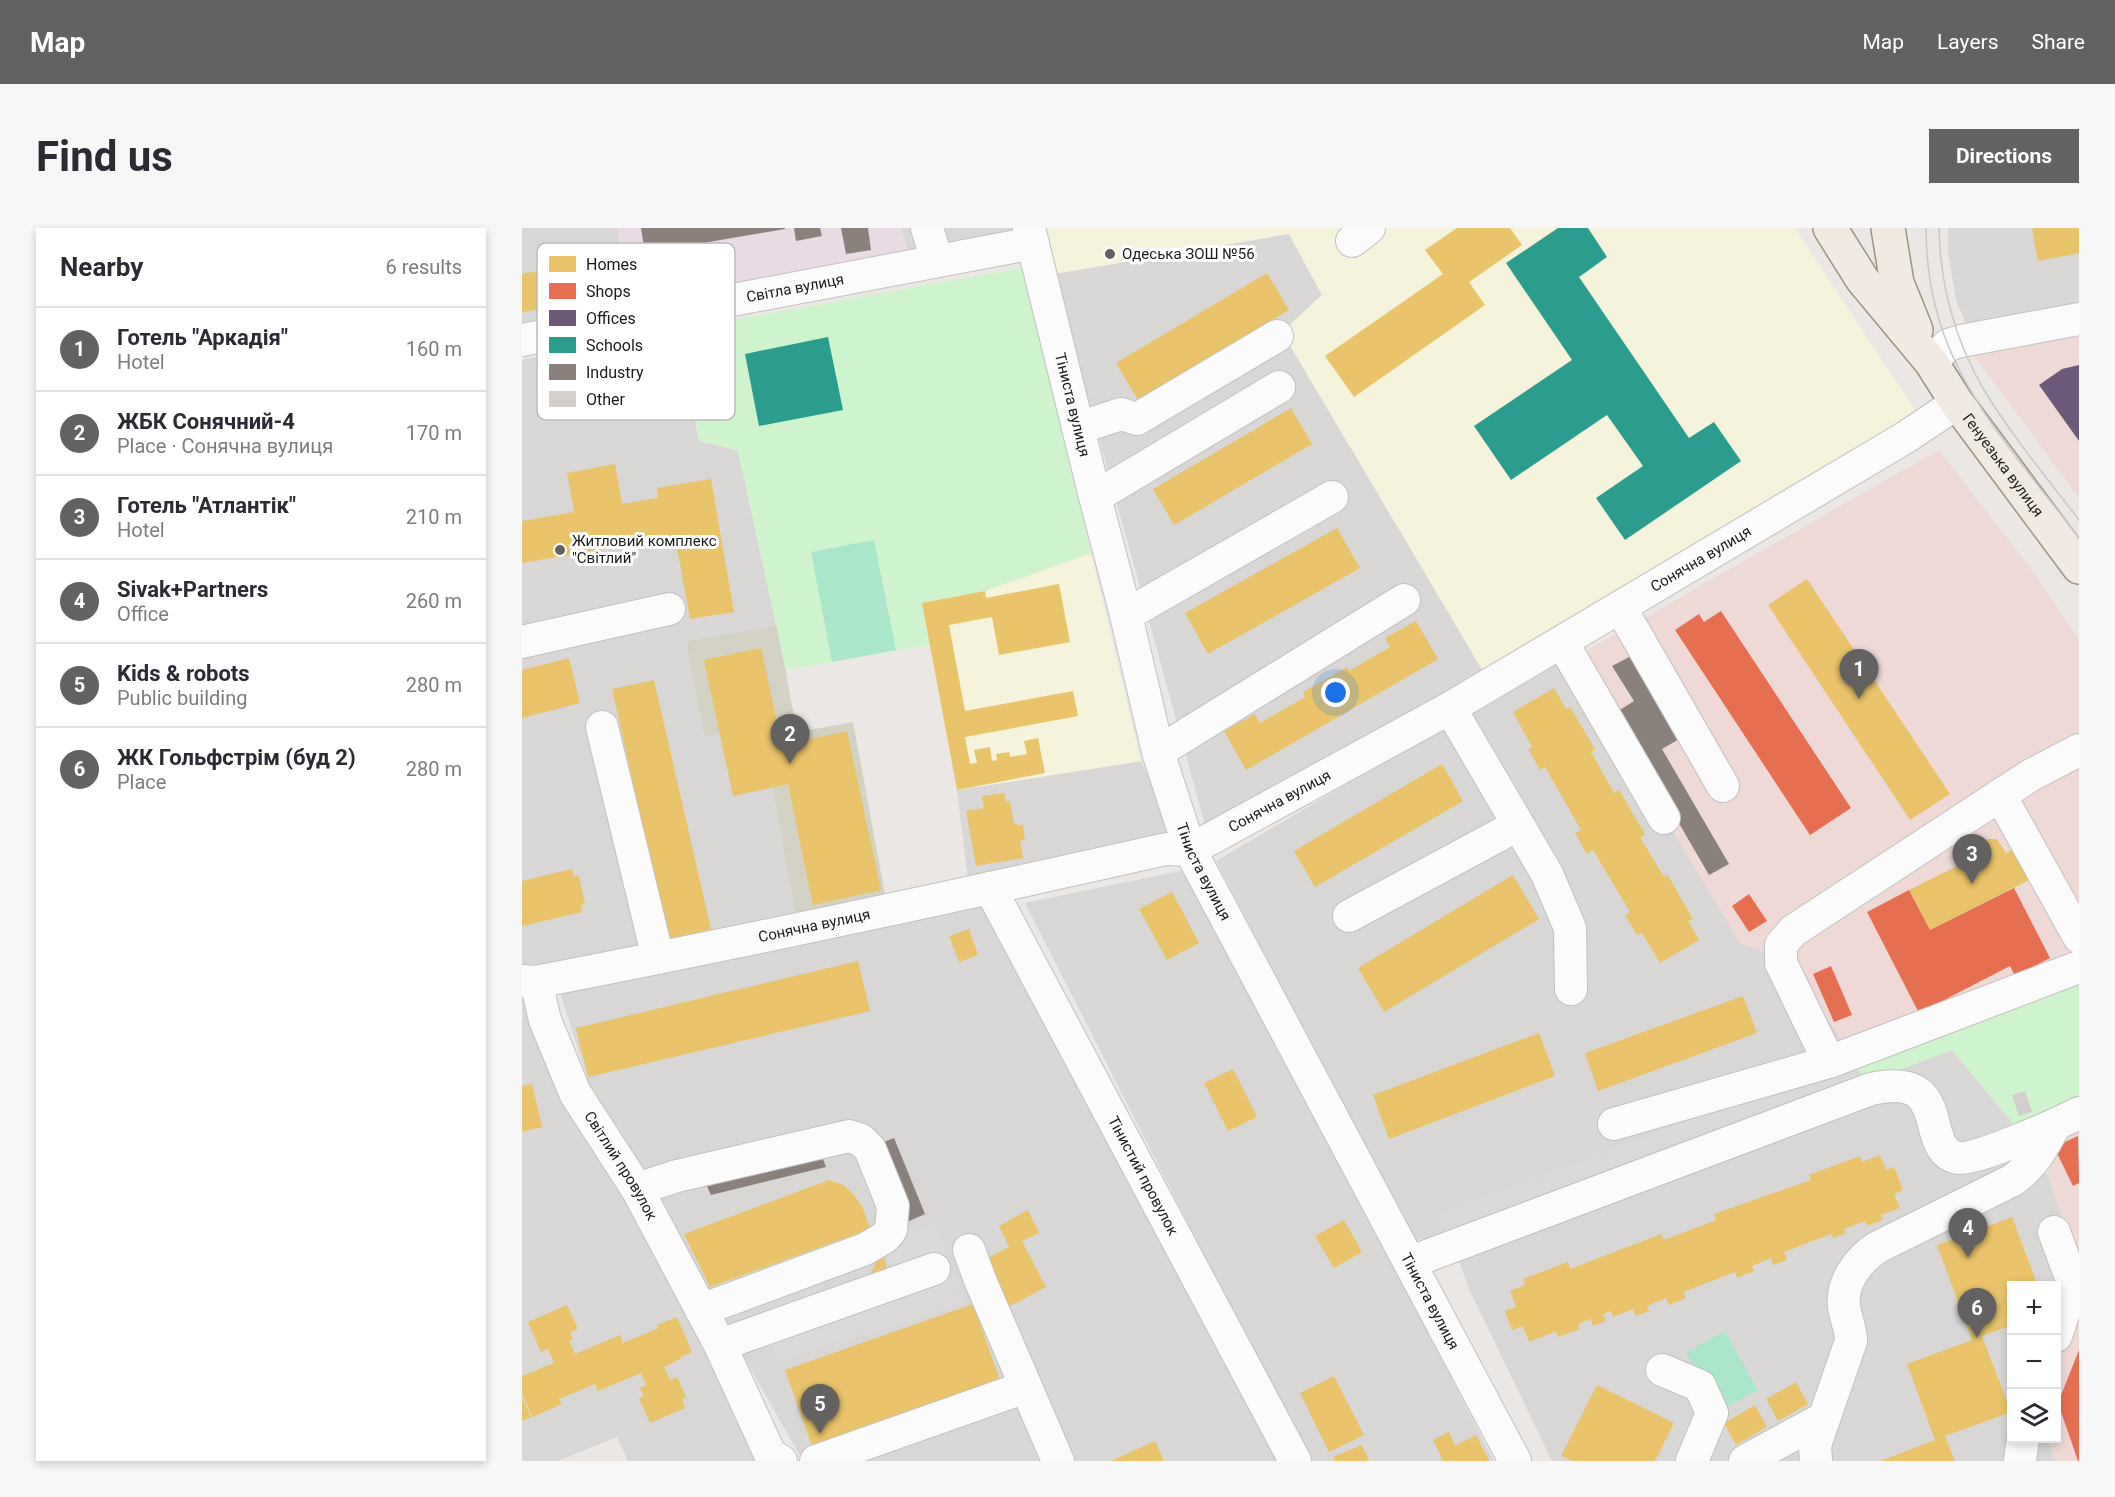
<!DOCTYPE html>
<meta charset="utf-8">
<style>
:root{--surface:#fff;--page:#f7f7f7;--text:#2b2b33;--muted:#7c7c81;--line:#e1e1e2;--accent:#636261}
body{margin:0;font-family:Roboto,sans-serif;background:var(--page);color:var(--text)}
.controls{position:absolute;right:18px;bottom:18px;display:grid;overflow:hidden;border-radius:0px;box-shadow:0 3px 9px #0003}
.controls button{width:54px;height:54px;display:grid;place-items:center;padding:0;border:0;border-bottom:2px solid var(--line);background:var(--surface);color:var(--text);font:30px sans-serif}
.you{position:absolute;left:814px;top:465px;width:21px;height:21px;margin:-15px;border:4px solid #fff;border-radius:50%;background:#1a73e8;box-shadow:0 0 0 9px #1a73e833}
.badge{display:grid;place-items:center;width:39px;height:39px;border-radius:50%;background:var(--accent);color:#fff;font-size:20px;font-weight:700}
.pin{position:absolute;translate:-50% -50px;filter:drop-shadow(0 2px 3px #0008)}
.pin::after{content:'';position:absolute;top:32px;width:21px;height:18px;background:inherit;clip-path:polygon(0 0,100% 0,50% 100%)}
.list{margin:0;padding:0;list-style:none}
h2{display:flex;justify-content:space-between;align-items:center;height:78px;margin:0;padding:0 24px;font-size:26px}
h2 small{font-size:20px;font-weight:400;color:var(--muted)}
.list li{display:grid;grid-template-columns:39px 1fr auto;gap:18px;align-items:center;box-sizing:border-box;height:84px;padding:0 24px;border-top:2px solid var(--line)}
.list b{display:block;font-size:22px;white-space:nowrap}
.list p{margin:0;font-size:20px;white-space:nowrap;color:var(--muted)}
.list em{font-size:20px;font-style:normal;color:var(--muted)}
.icon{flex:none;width:33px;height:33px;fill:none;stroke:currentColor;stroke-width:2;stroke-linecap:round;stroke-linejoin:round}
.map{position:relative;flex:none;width:1557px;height:1233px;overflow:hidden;border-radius:0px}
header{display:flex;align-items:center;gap:36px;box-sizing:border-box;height:84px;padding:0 30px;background:var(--accent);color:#fff}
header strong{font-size:28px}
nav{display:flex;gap:33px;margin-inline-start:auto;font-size:21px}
.intro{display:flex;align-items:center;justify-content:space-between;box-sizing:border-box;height:144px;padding:0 36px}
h1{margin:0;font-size:42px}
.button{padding:15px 27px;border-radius:0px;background:var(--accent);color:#fff;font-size:21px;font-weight:700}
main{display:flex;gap:36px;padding:0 36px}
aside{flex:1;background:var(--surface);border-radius:0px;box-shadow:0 3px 9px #0003}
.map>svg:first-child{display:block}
.residential{fill:#d9d7d5}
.commercial{fill:#eed9d7}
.industrial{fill:#e8dbe4}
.education{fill:#f6f3dd}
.construction{fill:#d4d2c5}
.park{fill:#cef3cd}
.pitch{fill:#abe5ca}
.parking{fill:#dad9d7}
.homes{fill:#e9c46a}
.shops{fill:#e76f51}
.offices{fill:#6d597a}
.schools{fill:#2a9d8f}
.industry{fill:#8a817c}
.building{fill:#d2cfcc}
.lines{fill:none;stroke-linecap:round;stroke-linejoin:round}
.minor-casing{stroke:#c2c1c0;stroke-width:34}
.major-casing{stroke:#a09380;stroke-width:36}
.minor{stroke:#fcfbfb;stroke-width:32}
.major{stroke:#f0eae2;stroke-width:33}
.tram{stroke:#c9c8c8;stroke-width:1.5}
.poi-dot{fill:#636261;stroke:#fff;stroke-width:2}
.labels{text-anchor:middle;stroke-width:6;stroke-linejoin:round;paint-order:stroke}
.poi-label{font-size:15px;fill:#1b1b1b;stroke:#fff;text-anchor:start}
.street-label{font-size:15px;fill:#1b1b1b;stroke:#fff}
.key{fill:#fff;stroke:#bbb;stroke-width:1.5}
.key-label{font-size:16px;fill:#1b1b1b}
</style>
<header>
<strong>Map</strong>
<nav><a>Map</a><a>Layers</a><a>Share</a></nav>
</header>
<div class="intro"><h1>Find us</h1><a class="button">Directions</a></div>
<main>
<aside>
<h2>Nearby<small>6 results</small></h2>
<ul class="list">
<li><span class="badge">1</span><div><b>Готель &quot;Аркадія&quot;</b><p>Hotel</p></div><em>160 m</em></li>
<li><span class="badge">2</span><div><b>ЖБК Сонячний-4</b><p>Place · Сонячна вулиця</p></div><em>170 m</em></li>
<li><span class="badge">3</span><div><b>Готель &quot;Атлантік&quot;</b><p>Hotel</p></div><em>210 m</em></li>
<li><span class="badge">4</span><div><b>Sivak+Partners</b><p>Office</p></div><em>260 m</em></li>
<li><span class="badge">5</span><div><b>Kids &amp; robots</b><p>Public building</p></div><em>280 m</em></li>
<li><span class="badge">6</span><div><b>ЖК Гольфстрім (буд 2)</b><p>Place</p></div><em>280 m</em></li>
</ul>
</aside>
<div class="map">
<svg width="1557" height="1233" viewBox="0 0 1557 1233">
<rect width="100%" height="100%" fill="#eae7e4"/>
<!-- residential -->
<path class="residential" d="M0,0H95L104,77L0,97Z
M379,0H495L496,5L386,23Z
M1426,0H1557V107L1449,123L1444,96L1434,72L1426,23Z
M767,5L800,67L760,104L964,448L687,612L532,46Z
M157,102L177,212L216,222L255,397L164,413L182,509L239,498L275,693L0,744V132Z
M1039,430L1268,733L1332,831L919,987L928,1008L1430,822L1498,904L1497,932L1526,947L1557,1040V1065L1535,1134L1534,1058H1490V1210L1526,1211L1534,1233H1030L948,1063L928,1009L891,1012L694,633Z
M619,533L656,615L446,651L435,562Z
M667,641L972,1233H787L503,675Z
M475,671L761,1233H552L514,1142L281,1233L68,859L36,758Z
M8,766L46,875L255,1233H106L95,1209L36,1233H0V767Z
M495,1176L523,1233H344Z"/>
<!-- commercial -->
<path class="commercial" d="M1557,107V270L1449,123Z
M1417,222L1512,345L1557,412V736L1332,831L1268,733L1218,715L1069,466L1057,427Z
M1557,899V1040L1526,947L1532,919L1544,906Z
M1557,1065V1233H1534L1526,1211L1534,1210L1535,1134Z"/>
<!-- industrial -->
<path class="industrial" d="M95,0H379L386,23L104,77Z"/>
<!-- education -->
<path class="education" d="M521,0H1273L1395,185L964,448L760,104L800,67L767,6L532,46Z
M503,39L569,325L619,533L435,562L408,417L264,442L216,222L177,213L157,102Z"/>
<!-- construction -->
<path class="construction" d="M255,397L275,504L331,494L365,677L275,693L239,499L182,509L164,413Z"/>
<!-- park -->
<path class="park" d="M503,39L569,325L463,363L400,375L408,417L264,442L216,222L177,213L157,102Z
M1557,752V867L1515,888L1498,904L1430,822L1343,855L1332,831Z"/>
<!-- pitch -->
<path class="pitch" d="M352,312L374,422L310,434L289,324Z
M1203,1103L1236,1162L1197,1183L1164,1124Z"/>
<!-- parking -->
<path class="parking" d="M1332,831L1343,855L928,1009L918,987Z
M413,999L442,1076L251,1133L247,1078L367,1043L361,1016Z"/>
<!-- homes -->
<path class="homes" d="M935,0H988L1000,17L947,54L963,77L832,169L803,128L921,46L903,22Z
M1510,0H1557V25L1516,33Z
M71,33L78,71L0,84V46Z
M745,45L767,82L616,172L594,135Z
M769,180L790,216L652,297L631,261Z
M93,236L100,276L136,270L135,260L189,251L212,384L168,391L153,309L0,335V293L52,284L45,245Z
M815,300L838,340L686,426L663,385Z
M1285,351L1428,566L1388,592L1246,377Z
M537,356L548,414L477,427L470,389L427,397L443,483L551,463L556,488L443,509L448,536L455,535L452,522L468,519L470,533L475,532L474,526L487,524L488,529L505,526L502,513L516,510L523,545L435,562L400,375L463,363L464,370Z
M894,393L916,431L724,542L702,503L733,486L738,495L783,469L781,464L825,439L827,443L868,419L863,410Z
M239,420L260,517L325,503L359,662L291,677L266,556L211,568L182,432Z
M47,430L58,475L0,490V442Z
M132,452L189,701L146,711L90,461Z
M1032,460L1044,481L1048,479L1073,521L1069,524L1092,565L1097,562L1123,606L1118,609L1142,649L1145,646L1171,691L1166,693L1177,712L1138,735L1120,705L1115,707L1103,687L1108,684L1071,622L1065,626L1053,605L1059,602L1023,539L1018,542L1006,521L1010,519L991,484Z
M920,536L941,573L793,659L772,623Z
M482,565L484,574L488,573L492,595H495L496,598L501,597L503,612L498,613L501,630L454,638L444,583L462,580L460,568Z
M1466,611H1475L1484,625L1491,621L1507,652L1408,702L1387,662L1467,622L1463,615Z
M50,641L52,649L57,648L63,676L58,677L60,684L0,698V653Z
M991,647L1017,691L862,784L836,740Z
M650,664L677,715L645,732L617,681Z
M447,701L456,727L437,734L427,708Z
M336,733L348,783L66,849L54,800Z
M1221,768L1235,805L1076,863L1063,825Z
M1017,805L1033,848L867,911L851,867Z
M711,841L735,889L706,903L682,855Z
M10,856L20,899L0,904V858Z
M1358,927L1364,942L1372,939L1381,962L1372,966L1378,980L1359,987L1361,992L1345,998L1343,993L1322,1001L1324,1005L1311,1010L1309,1006L1262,1024L1265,1032L1251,1037L1249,1030L1230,1038L1232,1043L1215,1050L1213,1044L1161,1064L1164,1070L1147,1077L1144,1070L1125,1078L1127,1083L1114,1088L1111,1081L1091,1089L1089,1083L1081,1086L1084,1093L1071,1098L1069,1091L1056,1096L1058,1101L1036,1109L1034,1103L1007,1114L1001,1098L990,1102L983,1083L994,1079L988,1063L1003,1057L1001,1051L1046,1034L1048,1041L1139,1006L1142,1012L1194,992L1192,986L1289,952L1287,947L1338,928L1340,934Z
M307,952L321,957L332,967L341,980L348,1001L188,1059L162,1006Z
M506,982L517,1005L500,1013L524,1059L486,1079L462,1032L487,1019L477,998Z
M1490,989L1516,1058H1490V1097L1460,1108L1489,1184L1423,1208L1433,1233H1358L1413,1212L1385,1136L1450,1112L1415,1017Z
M822,992L840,1024L812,1040L793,1008Z
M360,1020L365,1041L349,1045Z
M451,1076L478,1152L290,1218L263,1142Z
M45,1077L56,1101L48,1104L51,1111L47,1113L53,1126L98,1107L101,1115L137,1100L135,1097L155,1089L170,1124L158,1129L159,1131L142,1139L148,1152L155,1149L164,1169L160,1171L163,1180L128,1195L117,1170L122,1168L118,1160L124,1157L119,1145L76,1163L73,1156L37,1171L40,1176L10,1189L0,1165V1148L32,1135L26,1121L19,1124L6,1094Z
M812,1148L842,1207L807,1224L778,1165Z
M1274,1154L1286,1176L1256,1193L1244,1171Z
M1075,1157L1152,1195L1133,1233H1050L1039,1228Z
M0,1169L9,1189L0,1193Z
M1233,1177L1245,1199L1214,1217L1202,1195Z
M927,1204L933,1218L954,1207L967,1233H921L911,1212Z
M633,1213L642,1233H589Z
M840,1217L847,1233H813L811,1229Z"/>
<!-- shops -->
<path class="shops" d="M1199,383L1329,580L1288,607L1153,402L1177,386L1182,394Z
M1492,660L1528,730L1493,748L1488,738L1397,785L1345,684L1387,662L1408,702Z
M1227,666L1245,693L1227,704L1210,678Z
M1309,738L1330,787L1312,794L1291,746Z
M1556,908L1557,955L1551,958L1532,919Z
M1557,1122V1233H1556L1536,1175Z"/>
<!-- offices -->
<path class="offices" d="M1557,137V213L1517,157L1540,141Z"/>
<!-- schools -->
<path class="schools" d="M1036,0H1066L1085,29L1057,49L1167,210L1192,194L1219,233L1103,312L1074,270L1121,238L1085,187L989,252L952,198L1050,132L984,35Z
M306,109L321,182L237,198L223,126Z"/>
<!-- industry -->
<path class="industry" d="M119,0H263V1L123,25Z
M272,0H298L300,8L274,13Z
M319,0H346L349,22L324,26Z
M1109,428L1159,510L1140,521L1207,636L1187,647L1093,485L1112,473L1090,438Z
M372,910L403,986L385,994L354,917Z
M298,923L304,939L189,967L182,952Z"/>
<!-- building -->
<path class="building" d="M1503,863L1510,884L1497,888L1490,867Z"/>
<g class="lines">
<defs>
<g id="minor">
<path d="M405,0L415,33"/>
<path id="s1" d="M507,0L573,269L604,387L636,524L668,622L993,1233"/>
<path d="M830,13L847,0"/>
<path id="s2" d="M0,112L511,15"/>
<path d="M1409,134L1426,117L1439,113L1557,91"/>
<path d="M556,200L599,186L615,191L755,108"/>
<path d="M573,269L757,159"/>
<path d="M1098,379L1201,558"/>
<path d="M604,387L810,269"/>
<path d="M0,414L147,381"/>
<path d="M1040,414L1142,590"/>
<path d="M928,480L1025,646L1048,700L1049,761"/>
<path d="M80,499L136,730"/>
<path d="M636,524L882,372"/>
<path d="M1478,567L1557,709"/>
<path id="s3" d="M468,660L773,1233"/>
<path d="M827,688L996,597"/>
<path id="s4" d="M0,753L14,754C225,713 435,668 644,621L668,622L928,480L1384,209L1435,175"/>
<path id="s5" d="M14,754L23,792L53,865L115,961L198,1117L248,1226L259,1233"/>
<path d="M1307,834L1259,735V717L1271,703L1509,547L1557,522"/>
<path d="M1092,896L1307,834L1557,739"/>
<path d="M115,961L155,948L327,908L339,912L348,921L371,978L369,1002L362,1010L343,1021L179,1082"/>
<path d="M1532,1004L1550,1052L1547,1069L1534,1108"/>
<path d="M447,1022L458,1052L536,1233"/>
<path d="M889,1034L1349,861C1434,842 1395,922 1436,930C1454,933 1537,895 1557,885"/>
<path d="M198,1117L412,1041"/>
<path d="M1140,1142L1178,1158L1190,1185L1170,1233"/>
<path d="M294,1233L504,1159"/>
<path d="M1223,1233L1302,1190"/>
<path d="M1294,1233L1293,1217L1329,1113C1329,1101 1324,1091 1322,1079C1319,1054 1336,1032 1356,1019L1491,952C1513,936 1520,920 1533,897"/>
<path d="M1498,1233L1501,1210"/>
</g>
<g id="major">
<path id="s6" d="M1308,0L1340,51L1409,134L1435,175L1557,339"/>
<path d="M1366,0L1375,55L1394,102"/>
</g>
</defs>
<!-- minor casing -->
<use href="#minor" class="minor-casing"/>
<!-- major casing -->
<use href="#major" class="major-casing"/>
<!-- minor -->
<use href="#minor" class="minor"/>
<!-- major -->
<use href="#major" class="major"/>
<!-- tram -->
<path class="tram" d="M1404,0C1404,39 1411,80 1426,117C1454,187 1512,250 1557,310
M1417,0C1418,56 1433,113 1462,162C1490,208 1525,250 1557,292"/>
</g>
<!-- markers -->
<g class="poi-dot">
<circle cx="588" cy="26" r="6"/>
<circle cx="38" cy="322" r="6"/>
</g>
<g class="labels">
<!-- poi labels -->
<g class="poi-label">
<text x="600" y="31">Одеська ЗОШ №56</text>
<text x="50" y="318">Житловий комплекс<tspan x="50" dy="17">"Світлий"</tspan></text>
</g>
<!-- street labels -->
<g class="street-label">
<text dy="5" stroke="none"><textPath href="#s2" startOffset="278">Світла вулиця</textPath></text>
<text dy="5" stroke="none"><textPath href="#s1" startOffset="182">Тіниста вулиця</textPath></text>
<text dy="5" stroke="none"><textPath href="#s6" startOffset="294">Генуезька вулиця</textPath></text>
<text dy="5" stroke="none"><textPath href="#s4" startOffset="1270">Сонячна вулиця</textPath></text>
<text dy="5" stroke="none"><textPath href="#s4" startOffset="784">Сонячна вулиця</textPath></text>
<text dy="5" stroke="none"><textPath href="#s1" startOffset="668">Тіниста вулиця</textPath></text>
<text dy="5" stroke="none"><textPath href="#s4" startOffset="298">Сонячна вулиця</textPath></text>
<text dy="5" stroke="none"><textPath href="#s5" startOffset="204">Світлий провулок</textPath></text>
<text dy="5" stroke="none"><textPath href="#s3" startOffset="326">Тінистий провулок</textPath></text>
<text dy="5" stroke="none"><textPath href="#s1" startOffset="1154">Тіниста вулиця</textPath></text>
</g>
</g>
<!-- legend -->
<rect x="15" y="15" width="198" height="177" rx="9" class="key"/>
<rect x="27" y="28" width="27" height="16" fill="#e9c46a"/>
<rect x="27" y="55" width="27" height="16" fill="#e76f51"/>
<rect x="27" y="82" width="27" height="16" fill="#6d597a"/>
<rect x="27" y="109" width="27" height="16" fill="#2a9d8f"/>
<rect x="27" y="136" width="27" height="16" fill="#8a817c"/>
<rect x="27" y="163" width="27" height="16" fill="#d2cfcc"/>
<g class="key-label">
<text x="64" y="42">Homes</text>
<text x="64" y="69">Shops</text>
<text x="64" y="96">Offices</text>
<text x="64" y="123">Schools</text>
<text x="64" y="150">Industry</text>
<text x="64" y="177">Other</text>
</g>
</svg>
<div class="controls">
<button>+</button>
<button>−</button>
<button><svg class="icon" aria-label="layers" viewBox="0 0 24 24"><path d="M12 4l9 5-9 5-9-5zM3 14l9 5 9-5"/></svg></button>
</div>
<div class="you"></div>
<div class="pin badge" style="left:1337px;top:471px">1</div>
<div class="pin badge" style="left:268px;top:536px">2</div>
<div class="pin badge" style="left:1450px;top:656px">3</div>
<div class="pin badge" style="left:1446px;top:1030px">4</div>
<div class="pin badge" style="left:298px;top:1206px">5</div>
<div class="pin badge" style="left:1455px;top:1110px">6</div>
</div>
</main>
